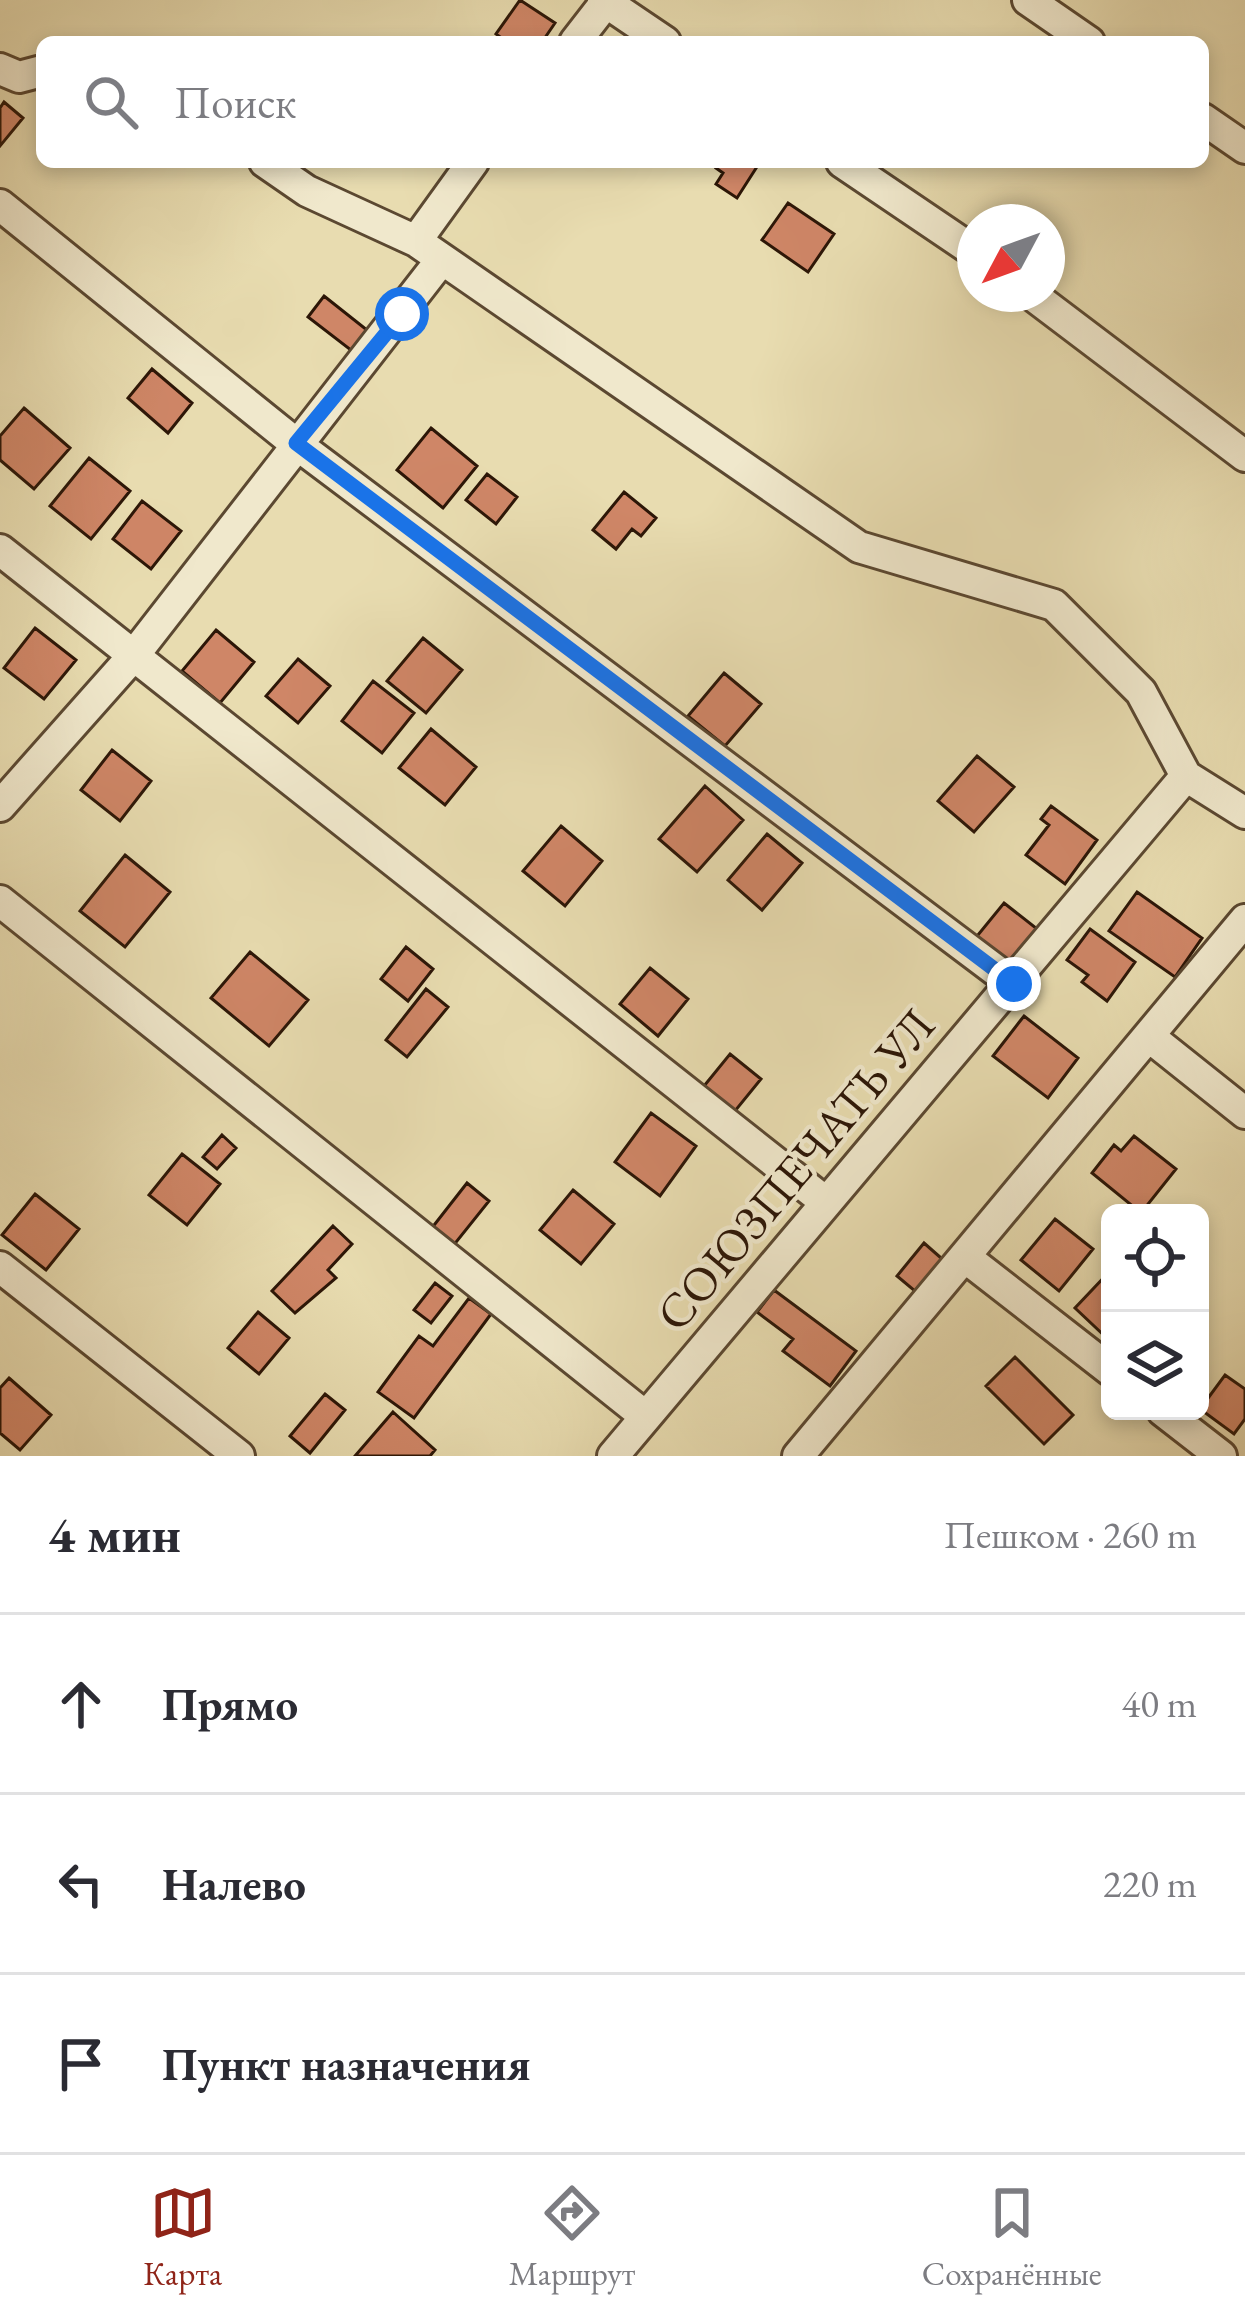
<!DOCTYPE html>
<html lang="ru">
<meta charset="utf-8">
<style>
:root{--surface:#fff;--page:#f7f7f7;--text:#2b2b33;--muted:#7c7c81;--line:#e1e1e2;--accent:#8f2418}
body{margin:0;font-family:"EB Garamond",serif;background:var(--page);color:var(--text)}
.controls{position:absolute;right:36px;bottom:36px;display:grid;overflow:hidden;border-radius:18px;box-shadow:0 6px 18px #0003}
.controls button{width:108px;height:108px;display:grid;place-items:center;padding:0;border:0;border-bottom:3px solid var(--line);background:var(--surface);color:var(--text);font:60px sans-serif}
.compass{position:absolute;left:957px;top:204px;width:108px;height:108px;border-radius:50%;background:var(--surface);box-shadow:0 6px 18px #0003;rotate:229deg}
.stop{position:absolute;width:36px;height:36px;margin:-27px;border:9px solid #1a73e8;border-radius:50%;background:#fff}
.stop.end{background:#1a73e8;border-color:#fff;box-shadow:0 3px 12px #0008}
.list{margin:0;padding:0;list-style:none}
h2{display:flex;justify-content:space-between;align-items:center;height:156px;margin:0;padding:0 48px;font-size:51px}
h2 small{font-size:39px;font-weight:400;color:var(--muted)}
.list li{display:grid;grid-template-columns:78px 1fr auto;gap:36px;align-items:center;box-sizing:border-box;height:180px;padding:0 48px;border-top:3px solid var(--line)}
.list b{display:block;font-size:45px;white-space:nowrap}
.list em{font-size:39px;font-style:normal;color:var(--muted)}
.icon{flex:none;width:66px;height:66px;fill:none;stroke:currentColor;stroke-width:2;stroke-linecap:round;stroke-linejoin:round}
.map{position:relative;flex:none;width:1245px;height:1456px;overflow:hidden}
.search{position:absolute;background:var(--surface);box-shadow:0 6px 18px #0003;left:36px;right:36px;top:36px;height:132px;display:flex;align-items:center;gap:30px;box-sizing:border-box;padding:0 42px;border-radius:18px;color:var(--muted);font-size:45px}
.sheet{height:696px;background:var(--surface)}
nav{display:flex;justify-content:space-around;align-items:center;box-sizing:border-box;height:168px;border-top:3px solid var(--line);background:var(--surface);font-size:33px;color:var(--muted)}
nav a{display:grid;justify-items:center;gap:6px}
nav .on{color:var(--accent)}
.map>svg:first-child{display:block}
.building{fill:#cf8667;stroke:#2c1607;stroke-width:3}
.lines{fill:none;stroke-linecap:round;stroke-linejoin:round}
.minor-casing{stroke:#5b4831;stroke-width:36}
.minor{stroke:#f0e8cc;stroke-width:30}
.route{stroke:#1a73e8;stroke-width:15}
.labels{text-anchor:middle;stroke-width:9;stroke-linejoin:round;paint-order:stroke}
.street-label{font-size:48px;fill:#2c1607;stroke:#f0e8cc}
</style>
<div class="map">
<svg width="1245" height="1456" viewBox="0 0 1245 1456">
<rect width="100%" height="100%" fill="#e8dcb0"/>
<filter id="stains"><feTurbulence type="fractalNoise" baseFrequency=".00167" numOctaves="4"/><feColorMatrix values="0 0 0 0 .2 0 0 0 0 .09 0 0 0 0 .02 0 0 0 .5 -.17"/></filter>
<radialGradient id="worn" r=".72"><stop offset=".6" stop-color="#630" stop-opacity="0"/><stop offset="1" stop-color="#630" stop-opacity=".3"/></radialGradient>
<!-- building -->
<path class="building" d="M520,0L555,23L542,42H507L496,34Z
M4,102L23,118L0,146V108Z
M720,162H760L737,198L716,184L723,173L716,168Z
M788,203L834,234L808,272L762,240Z
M324,296L372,334L356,354L308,317Z
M152,369L192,403L168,433L128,398Z
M24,408L70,448L34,489L0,460V436Z
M431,428L477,466L443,508L397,470Z
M89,458L130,491L91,539L50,506Z
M487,474L517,497L496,524L466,500Z
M624,492L656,518L641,536L632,529L616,549L593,530Z
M142,501L181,531L151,569L113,539Z
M35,628L76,660L44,699L4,668Z
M216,630L254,662L220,703L182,671Z
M423,638L462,670L426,713L387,681Z
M298,659L330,686L298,723L266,696Z
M724,673L761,704L725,746L688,716Z
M373,681L414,713L382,753L342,721Z
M431,729L476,767L445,805L399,768Z
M112,750L151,781L120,821L81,790Z
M977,756L1014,787L974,832L938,801Z
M705,786L743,820L697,872L659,839Z
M1051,806L1097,840L1065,884L1026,855L1049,825L1041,819Z
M561,826L602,861L565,906L523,871Z
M767,834L802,863L762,910L728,880Z
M125,855L170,892L125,947L80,911Z
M1137,892L1202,938L1175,977L1109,931Z
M1004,903L1041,932L1010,971L973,941Z
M1090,929L1135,962L1107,1001L1082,982L1088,975L1067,960Z
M406,947L433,969L408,1001L381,979Z
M250,952L308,1000L269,1046L211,998Z
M650,968L688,999L658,1036L620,1004Z
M426,989L448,1007L407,1057L386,1040Z
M1024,1016L1078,1058L1048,1098L993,1056Z
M730,1054L761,1079L735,1111L704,1086Z
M651,1113L696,1146L660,1196L615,1162Z
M222,1135L236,1148L217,1169L203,1157Z
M1134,1136L1176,1169L1141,1213L1092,1173L1114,1145L1121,1151Z
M182,1154L220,1184L187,1225L149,1195Z
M467,1183L489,1201L453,1246L431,1229Z
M573,1190L614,1224L581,1264L540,1230Z
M35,1194L79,1229L46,1270L2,1235Z
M1055,1219L1093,1249L1059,1291L1021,1260Z
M333,1226L352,1244L328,1270L336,1278L295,1313L272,1291Z
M924,1243L949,1265L922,1297L897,1276Z
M1110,1271V1341L1075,1308Z
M435,1283L452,1296L431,1323L414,1310Z
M774,1290L856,1351L830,1386L783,1351L793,1339L757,1312Z
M469,1298L491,1314L414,1418L378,1392L419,1336L433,1346Z
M258,1312L289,1338L259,1374L228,1348Z
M1015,1357L1073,1415L1044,1444L986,1386Z
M1225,1375L1245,1389V1419L1234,1434L1200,1409Z
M9,1378L51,1415L20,1450L0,1433V1388Z
M325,1394L345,1410L310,1453L290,1436Z
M393,1412L435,1450L430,1456H355Z"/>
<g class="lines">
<defs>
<path id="minor" d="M603,0L665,42
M1028,0L1089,42
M575,42L606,2
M0,69L19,77L42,71
M1203,119L1245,148
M265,162L307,191L416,241L859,547L1054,605L1141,692L1186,776L1245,813
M842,162L975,252
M0,205L295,443L1014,984
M416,241L473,162
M1031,294L1245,456
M0,550L823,1200
M0,806L134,655L442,259
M0,901L645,1416
M1151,1038L1245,1113
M965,1257L1110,1370
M0,1267L239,1456
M1163,1411L1221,1456
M613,1456L1186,776
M798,1456L1245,920"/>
</defs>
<!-- minor casing -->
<use href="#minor" class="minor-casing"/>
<!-- minor -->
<use href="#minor" class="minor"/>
</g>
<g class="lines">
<!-- route -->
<path class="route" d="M402,314L296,443L1014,984"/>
</g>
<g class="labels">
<!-- street labels -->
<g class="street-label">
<text transform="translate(795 1169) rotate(-50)" y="17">СОЮЗПЕЧАТЬ УЛ</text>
</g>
</g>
<rect width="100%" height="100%" filter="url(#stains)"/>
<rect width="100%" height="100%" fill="url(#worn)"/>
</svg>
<div class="controls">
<button><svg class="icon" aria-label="locate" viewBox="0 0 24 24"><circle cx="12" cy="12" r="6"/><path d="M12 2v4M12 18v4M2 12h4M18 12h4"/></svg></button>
<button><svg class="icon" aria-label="layers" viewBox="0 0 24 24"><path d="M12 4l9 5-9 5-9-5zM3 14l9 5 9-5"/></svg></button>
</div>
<svg class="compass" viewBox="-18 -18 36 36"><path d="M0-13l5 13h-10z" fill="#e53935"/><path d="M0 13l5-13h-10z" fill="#7c7c81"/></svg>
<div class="stop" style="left:402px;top:314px"></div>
<div class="stop end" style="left:1014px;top:984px"></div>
<div class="search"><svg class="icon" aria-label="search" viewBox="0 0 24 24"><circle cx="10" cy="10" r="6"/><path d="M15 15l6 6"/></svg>Поиск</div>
</div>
<section class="sheet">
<h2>4 мин<small>Пешком · 260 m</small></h2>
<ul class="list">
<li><svg class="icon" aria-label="ahead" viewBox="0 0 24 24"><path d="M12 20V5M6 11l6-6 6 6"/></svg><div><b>Прямо</b></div><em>40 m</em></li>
<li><svg class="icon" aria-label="left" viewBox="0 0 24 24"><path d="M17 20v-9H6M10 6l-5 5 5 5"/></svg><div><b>Налево</b></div><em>220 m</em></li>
<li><svg class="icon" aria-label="arrive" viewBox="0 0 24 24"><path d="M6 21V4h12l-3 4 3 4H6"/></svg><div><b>Пункт назначения</b></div></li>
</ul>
</section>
<nav>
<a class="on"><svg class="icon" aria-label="map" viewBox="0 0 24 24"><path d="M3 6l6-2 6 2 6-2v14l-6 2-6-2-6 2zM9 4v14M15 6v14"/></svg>Карта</a>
<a><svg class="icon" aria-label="directions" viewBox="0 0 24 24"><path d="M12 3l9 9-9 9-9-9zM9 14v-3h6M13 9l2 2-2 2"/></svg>Маршрут</a>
<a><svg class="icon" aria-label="saved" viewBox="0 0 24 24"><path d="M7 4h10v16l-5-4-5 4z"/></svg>Сохранённые</a>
</nav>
